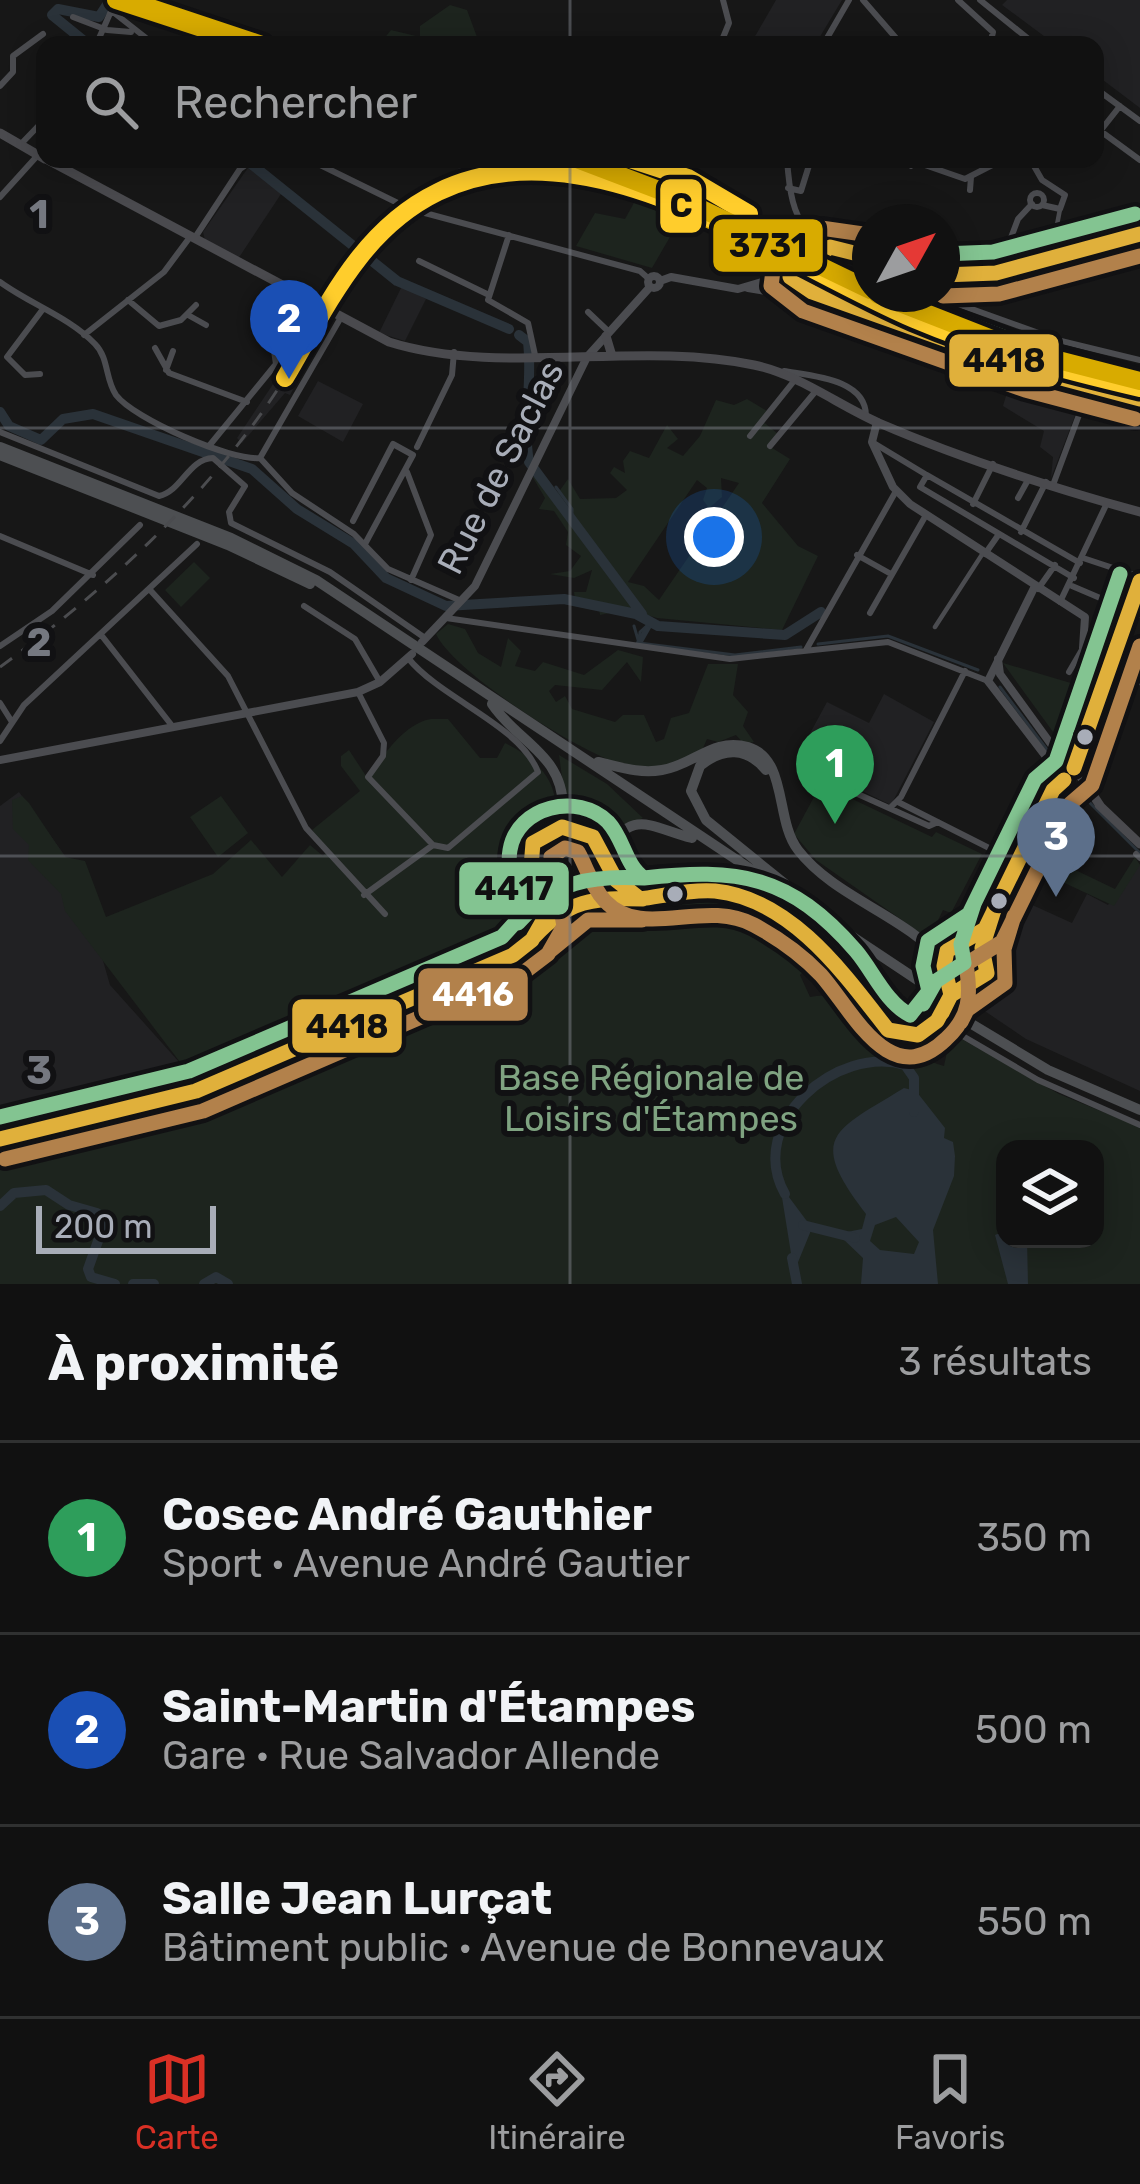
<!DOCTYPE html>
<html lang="fr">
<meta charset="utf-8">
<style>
:root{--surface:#111;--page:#1e1f1f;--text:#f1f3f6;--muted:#9c9d9f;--line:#303131;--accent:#d93025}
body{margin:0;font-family:Rubik,sans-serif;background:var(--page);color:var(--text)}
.controls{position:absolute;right:36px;bottom:36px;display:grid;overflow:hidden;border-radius:24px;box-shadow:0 6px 30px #0003}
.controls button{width:108px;height:108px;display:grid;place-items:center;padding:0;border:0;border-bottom:3px solid var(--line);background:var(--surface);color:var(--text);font:60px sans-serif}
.compass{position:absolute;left:852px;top:204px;width:108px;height:108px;border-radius:50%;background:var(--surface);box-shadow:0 6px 30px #0003;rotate:50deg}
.scale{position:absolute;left:36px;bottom:30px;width:180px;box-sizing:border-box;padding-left:12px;border:6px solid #a8adb8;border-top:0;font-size:33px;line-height:42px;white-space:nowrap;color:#a8adb8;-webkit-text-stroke:9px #111113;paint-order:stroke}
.you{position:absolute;left:714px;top:537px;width:42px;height:42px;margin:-30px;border:9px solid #fff;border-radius:50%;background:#1a73e8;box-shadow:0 0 0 18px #1a73e833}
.badge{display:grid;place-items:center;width:78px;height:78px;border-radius:50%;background:var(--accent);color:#fff;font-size:39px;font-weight:700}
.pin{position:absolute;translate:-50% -99px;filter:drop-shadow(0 3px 6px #0008)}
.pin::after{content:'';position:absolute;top:63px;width:42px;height:36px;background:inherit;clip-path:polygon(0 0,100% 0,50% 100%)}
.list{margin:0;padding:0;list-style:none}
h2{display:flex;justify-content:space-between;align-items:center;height:156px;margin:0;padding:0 48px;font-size:51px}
h2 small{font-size:39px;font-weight:400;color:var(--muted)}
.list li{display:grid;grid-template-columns:78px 1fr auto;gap:36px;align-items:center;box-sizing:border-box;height:192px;padding:0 48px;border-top:3px solid var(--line)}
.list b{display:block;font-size:45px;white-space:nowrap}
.list p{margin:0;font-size:39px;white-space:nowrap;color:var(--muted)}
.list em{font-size:39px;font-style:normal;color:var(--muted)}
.icon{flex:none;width:66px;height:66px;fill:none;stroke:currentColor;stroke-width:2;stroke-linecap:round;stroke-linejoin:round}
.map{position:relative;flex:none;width:1140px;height:1284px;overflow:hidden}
.search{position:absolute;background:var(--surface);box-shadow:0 6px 30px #0003;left:36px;right:36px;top:36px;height:132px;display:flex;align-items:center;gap:30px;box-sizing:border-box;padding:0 42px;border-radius:24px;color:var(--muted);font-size:45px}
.sheet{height:732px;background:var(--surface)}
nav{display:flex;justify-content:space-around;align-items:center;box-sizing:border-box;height:168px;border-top:3px solid var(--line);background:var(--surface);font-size:33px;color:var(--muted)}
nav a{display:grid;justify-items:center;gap:6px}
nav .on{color:var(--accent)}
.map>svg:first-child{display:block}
.built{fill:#212123}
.green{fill:#1d241e;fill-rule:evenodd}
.water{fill:#2a3239;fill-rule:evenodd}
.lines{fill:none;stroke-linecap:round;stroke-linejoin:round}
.stream{stroke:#2a3239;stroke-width:3}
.canal{stroke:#2a3239;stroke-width:6}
.river{stroke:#2a3239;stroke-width:10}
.pedestrian{stroke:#4b4c50;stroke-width:4.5}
.minor{stroke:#4b4c50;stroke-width:6}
.tertiary{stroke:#4b4c50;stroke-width:8}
.secondary{stroke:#4a4a4e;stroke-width:9}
.primary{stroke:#4d4f52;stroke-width:10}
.rail{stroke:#4b4c4f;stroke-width:3;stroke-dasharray:15 12;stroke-linecap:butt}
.tertiary-bridge{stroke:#4b4c50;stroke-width:8}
.primary-bridge{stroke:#4d4f52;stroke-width:10}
.bus-1-casing{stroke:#111113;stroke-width:24}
.bus-2-casing{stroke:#111113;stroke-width:24}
.bus-3-casing{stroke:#111113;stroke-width:24}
.bus-1{stroke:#e0b03b;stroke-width:15}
.bus-2{stroke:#b2814b;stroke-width:15}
.bus-3{stroke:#83c491;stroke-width:15}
.rail-1-casing{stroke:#111113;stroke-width:27}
.rail-2-casing{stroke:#111113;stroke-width:27}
.rail-3-casing{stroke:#111113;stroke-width:27}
.rail-1{stroke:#d8ab00;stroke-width:18}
.rail-2{stroke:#ffcd2c;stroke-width:18}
.rail-3{stroke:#d8ab00;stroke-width:18}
.grid{fill:none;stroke:#757880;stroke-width:3;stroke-opacity:0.55}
.bus-dot{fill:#a8adb8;stroke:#111113;stroke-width:4.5}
.labels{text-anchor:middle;stroke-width:12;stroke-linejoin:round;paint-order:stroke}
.street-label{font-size:36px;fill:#a8adb8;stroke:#111113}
.park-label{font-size:36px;fill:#7fa381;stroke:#111113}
.grid-label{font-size:39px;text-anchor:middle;font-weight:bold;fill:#757880;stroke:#111113;stroke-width:12;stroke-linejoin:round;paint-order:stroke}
.line-badge{stroke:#111113;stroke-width:4.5}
.badge-label{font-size:33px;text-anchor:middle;font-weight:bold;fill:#fff}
.pale-badge-label{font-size:33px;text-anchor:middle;font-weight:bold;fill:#111}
</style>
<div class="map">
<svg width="1140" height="1284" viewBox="0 0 1140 1284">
<rect width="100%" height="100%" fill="#171717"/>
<!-- built -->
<path class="built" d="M141,0H149L281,45H220L136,19Z
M776,0H842L815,45H750Z
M1007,0H1140V108L1095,74V45H1056L1002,5Z
M472,159L663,162L704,180L815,249L789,270L685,211L640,192L581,180L493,182L421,209L407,204Z
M250,165L283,191L238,259L205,240L203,232Z
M828,255L870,275V294H913L1016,334L1140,368V394L982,348L806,275Z
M402,286L426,299L405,341L379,333Z
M314,323L319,326L293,372L300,377L290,395L285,393L242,443L237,438Z
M1013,373L1083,395L1051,478L1053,457L1040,447L1044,431L1003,406Z
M318,381L363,404L343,442L298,416Z
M884,694L934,722L891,805L816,769L821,760L801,750L827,702L869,723Z
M19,792L78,874L110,985L197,1082L0,1134V806Z
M1138,863L1140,865V1091L1026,1039L967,999L972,992L996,984L1001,974L993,950L1003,930L998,927L1017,898L1072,923L1087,894L1108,905Z"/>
<!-- green -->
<path class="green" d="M450,5L467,10L477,37L494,45H379L391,30L420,37V26Z
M640,192L685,211L652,268L576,246L595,213L625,219Z
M747,399L767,411L761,420L778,434L769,446L790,459L762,503L798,546L818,556L782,630L657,618L628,609L600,615L598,604L576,606L574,592H586L592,570L574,578L550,574L570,571L581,556L566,545L568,532L554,511L539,509L545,498L532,476L558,493L568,479L580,499L616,498L627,490L610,473L614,467L625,473L623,461L630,451L649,458L667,425L678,439L667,448L683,456L700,436L716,400L734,405ZM721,478L739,483L659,600L644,586L628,582L697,480L707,488L703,500L709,508L722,497Z
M194,562L210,578L181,607L165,590Z
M448,624L465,629L478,653L501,667L508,638L521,651L515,666L535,671L543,662L584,675L618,650L643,657L641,682L627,662L602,690L555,685L549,691L556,702L565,696L572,709L615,722L623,715H644L656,742L664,739L671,718L689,713L708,664H738L733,695L748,712L743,726L754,742L744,744L736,735L718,742L707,739L699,757C682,761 661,771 644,770C600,768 454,674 436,634Z
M1003,663L1091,689L1068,747H1064Z
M431,719H448L480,758H497L505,743C536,758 560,781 555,817C513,860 515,855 538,912L531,924L544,938L589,909L714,900L739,906L811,952L813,961L800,975L810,997C869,986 888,1051 944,1066L951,1033L1059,1094L1140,1127V1284H0V1149L205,1095L65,911L61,894L28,860L29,845L13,829L12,800L22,796L29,803L65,857L85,861L106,917L213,874L251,840L282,877L310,845L323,856L327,851L312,830L360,791L341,766V756L349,750L368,779C379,760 404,723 431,719ZM1005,1149H1095V1239H1005Z
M559,755L607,784L643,818L614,829L608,821L566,806Z
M821,784L932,837L936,832L982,854L951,913L943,910L929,939L816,860L794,834Z
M221,796L248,833L218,857L190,817Z
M1038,846L1044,855L1115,889L1135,857L1140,865L1114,906L1028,866Z"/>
<!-- water -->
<path class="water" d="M904,1088L916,1091L945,1128L944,1138L953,1142L955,1156L954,1176L933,1230L938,1284H861L863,1258L841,1237L842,1233L862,1229L866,1214C806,1136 834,1131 904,1088ZM896,1217L919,1242L914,1254L880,1250L870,1241L875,1225Z
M780,1185L812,1228L794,1272Z
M1005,1231V1239H1027L1028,1284H1008L995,1235Z"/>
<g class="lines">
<!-- stream -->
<path class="stream" d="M556,487L572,509V523
M634,626L639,643L735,655L801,647
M639,643L640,632L651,622
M818,644L888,636L978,670
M1000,687L1054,759
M1081,794L1140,853"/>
<!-- canal -->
<path class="canal" d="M639,643L651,622"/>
<!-- river -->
<path class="river" d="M89,45L52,15L58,9L99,17L110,0
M245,159L397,281L509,329
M519,335L528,342C533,385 522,421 529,462L642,614
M0,412L9,426L41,440L63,419L93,414L252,469L297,509L354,544L386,578L446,606L564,599L636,614L658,626L785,635L821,612
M1082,682L1124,691
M785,1194C745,1123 838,1044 905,1065L914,1078V1112
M0,1206L14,1193L46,1190L69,1205L97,1213L103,1227L88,1269L91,1277L115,1284
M803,1225L855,1238
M792,1258L797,1284
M133,1284H154
M204,1284L216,1277L228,1284"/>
<!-- pedestrian -->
<path class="pedestrian" d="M1060,209L1053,246L1069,254
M935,627L983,553"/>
<!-- minor -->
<path class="minor" d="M863,0L902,45
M958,0L993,32L990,45
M980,0L1036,45
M113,12L155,45
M73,17L107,30L131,32
M96,45L116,0
M666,45L668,41
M720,45L729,23L723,0
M823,45L849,0
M0,86L13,72V56L43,34
M1095,88L1140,121
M1095,127L1140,160
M1101,130L1120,106
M20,145L45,119
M308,159L410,209L640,271L649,279
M787,159C792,232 806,237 870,269
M1030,159L1042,180L1065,195L1060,209L1042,205
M919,163L965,179L1004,159
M911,166L918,159
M788,188L801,191L811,159
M970,190L971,177
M1030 200a7 7 0 1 1 14 0a7 7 0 1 1-14 0Z
M0,197L38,155
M509,235L488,300L528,323L535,355
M194,239L240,169L254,159
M1004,256L1018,219L1032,204
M419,261L489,295
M0,282C30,304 69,317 95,344C109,358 105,379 116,395C134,419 231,461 260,458
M930,294L1061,341L1140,360
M128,300L159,326L181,320L196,305
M859,305C865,340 940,353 970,350
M588,312L609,332
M188,315L206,325
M84,335L164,272L190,237
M155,348L169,373L247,402
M166,370L173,351
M784,371C813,376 867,379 866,417
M40,374L25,375L7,357L43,309
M0,432L159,496C182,491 188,459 213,458L245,486L229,512L231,523L330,572L425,638
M750,436L794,381
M872,442L925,474
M209,446L276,364L268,311L278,285
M770,446L815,392
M417,447L452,375L454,352
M260,458L292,493L354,534L388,569L459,600
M260,458L340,319
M407,472L431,535L411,580
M1053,485L1089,388
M1018,498L1028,480
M973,504L993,464
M353,521L393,444L413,455L365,544
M1021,532L1046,482
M0,536L93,575
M985,554L999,534
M857,555L891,574
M1083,558L1140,577
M1074,578L920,487L927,475L1080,563
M1072,586L1140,615
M1038,589L1055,565
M151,591L228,676L306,828L385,914
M1060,602L1107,503
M304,606L355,639L380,682
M870,613L926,515
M446,618L730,659L888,642L988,681
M102,636L173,727
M0,646L52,611L140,525
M806,650L896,491
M1069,672L1083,648
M358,692L384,743L383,756L368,777L433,845
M0,703L12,722
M0,741L24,705L197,544
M822,778L929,826L938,822
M898,802L1017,862
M891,807L901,797L965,671
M1136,854L1140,858
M364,895L433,845L448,848L538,772C520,725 441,699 408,658
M937,1021L1038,1080L1140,1125"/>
<!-- tertiary -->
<path class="tertiary" d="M820,253L837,247L870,257
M942,275L996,273L1140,234
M648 282a6 6 0 1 1 12 0a6 6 0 1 1-12 0Z
M790,277C804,297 835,295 857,304C950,342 1041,379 1140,399
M660,281L671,277L738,289L799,271L810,290
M748,288L852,305
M877,422L872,442L893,487L910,504L1085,617L1083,648L1140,681
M1035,586L988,681L1057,771
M422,642L475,586L587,357L650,287
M998,659L1000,674L1064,762
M0,760L358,692L380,682L412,654"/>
<!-- secondary -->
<path class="secondary" d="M0,133L45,159
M46,159L389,342C500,377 638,340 754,365C798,374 838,405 879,423C962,459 1053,488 1140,512
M606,336L612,356
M1074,768L1140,581
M1099,805L1140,844
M607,867L630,895
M535,886L558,902L588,896L603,876C610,831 549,804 531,851C521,877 547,898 542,925
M588,896L640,899L703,890L742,896L827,952L884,1026L906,1037L929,1029L951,995L985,976L986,953L968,941
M982,948L985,929L1053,790L1059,764L1073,765L1101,807
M951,995L945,957L954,945L970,939
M1,1138L141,1103
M0,1144L196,1091L269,1061L513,955L569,903"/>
<!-- primary -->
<path class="primary" d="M0,447L231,538L316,580L934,991
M0,455L228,545L310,584
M492,704C517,742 563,754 563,808L549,831
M598,762C620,767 639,774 662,770C694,765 713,737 748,747C788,759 775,821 798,850C835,898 905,915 944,962
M766,770C747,747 723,747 700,766L691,791L706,820L785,884
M604,857C631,806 649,827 692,838
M965,1020L1048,1070L1140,1110"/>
<!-- rail -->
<path class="rail" d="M226,36L251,45
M558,159L609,178
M595,159L678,190L870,286
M885,294L1024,348L1140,378
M0,667C107,589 214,491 285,378"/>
<!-- tertiary-bridge -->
<path class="tertiary-bridge" d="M799,271L820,253"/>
<!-- primary-bridge -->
<path class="primary-bridge" d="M934,991L969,1015"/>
<defs>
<path id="bus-1" d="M870,257L830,247L790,277L812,292L1031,370L1140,399
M942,275L996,273L1140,234
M1074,768L1140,581
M534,937C568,900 594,897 643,899
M942,1013L951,995L987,973L982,948L994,910
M0,1139L196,1091L513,955L532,940L544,919L531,867L533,843L562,827L593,837L616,880L640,899C663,896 692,889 715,891C792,899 845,975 888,1030L918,1035L937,1021L951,995L944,966L947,951L985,929L1053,790L1064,780"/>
<path id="bus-2" d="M870,235L821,228L774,263L771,286L803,311L1025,390L1135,419
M943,296L999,294L1140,256
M550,951L588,920H642
M961,1022L967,1010L1005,983L1004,949L1014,916
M5,1159L203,1111L523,973L548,954L564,926L551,857L565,848L578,852C587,868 592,887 605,901C643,941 703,898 754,925C778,938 802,955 821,975C853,1011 890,1093 946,1039C971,1016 971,995 966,964L1002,942L1070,804L1092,785L1140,646"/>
<path id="bus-3" d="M942,254L993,252L1135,214
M888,294L1038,350L1140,377
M518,923C556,881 589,875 644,878
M923,1004L936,981L964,963L961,944L974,904
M0,1117L189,1071L502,937L522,915C517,894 506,872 510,850C517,806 578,792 608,822C624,839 625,865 644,878C738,868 789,874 856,951C873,971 886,1003 910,1015L929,991L923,966L928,941L969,914L1035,779L1056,761L1120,574"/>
</defs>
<!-- bus-1 casing -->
<use href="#bus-1" class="bus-1-casing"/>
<!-- bus-2 casing -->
<use href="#bus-2" class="bus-2-casing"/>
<!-- bus-3 casing -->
<use href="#bus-3" class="bus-3-casing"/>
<!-- bus-1 -->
<use href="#bus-1" class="bus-1"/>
<!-- bus-2 -->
<use href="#bus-2" class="bus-2"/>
<!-- bus-3 -->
<use href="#bus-3" class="bus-3"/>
<defs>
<path id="rail-1" d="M116,0L226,36
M568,159C762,235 935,337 1140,385"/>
<path id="rail-2" d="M630,159L688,178L749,214
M285,378C327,307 360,230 438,192C589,118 780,262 914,319C987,350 1063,370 1140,388"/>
<path id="rail-3" d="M127,0L262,45
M577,159L677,197L870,290
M877,294L1023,351L1140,381"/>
</defs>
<!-- rail-1 casing -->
<use href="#rail-1" class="rail-1-casing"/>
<!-- rail-2 casing -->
<use href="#rail-2" class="rail-2-casing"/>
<!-- rail-3 casing -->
<use href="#rail-3" class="rail-3-casing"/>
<!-- rail-1 -->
<use href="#rail-1" class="rail-1"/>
<!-- rail-2 -->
<use href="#rail-2" class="rail-2"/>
<!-- rail-3 -->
<use href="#rail-3" class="rail-3"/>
</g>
<!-- grid -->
<path class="grid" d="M570,0V45M570,159V1284M0,428H1140M0,856H1140"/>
<!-- markers -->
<g class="bus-dot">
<circle cx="1085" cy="737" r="10"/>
<circle cx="675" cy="894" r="10"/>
<circle cx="999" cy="901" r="10"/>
</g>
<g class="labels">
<!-- street labels -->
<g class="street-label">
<text transform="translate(500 467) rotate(-63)" y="13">Rue de Saclas</text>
</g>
<!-- park labels -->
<g class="park-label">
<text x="651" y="1090">Base Régionale de<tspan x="651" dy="41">Loisirs d'Étampes</tspan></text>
</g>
</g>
<g class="grid-label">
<text x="39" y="228">1</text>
<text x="39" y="656">2</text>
<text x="39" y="1084">3</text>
</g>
<g class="line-badge">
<rect x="658" y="177" width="46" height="58" rx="12" fill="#ffcd2c"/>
<rect x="711" y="217" width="114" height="57" rx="12" fill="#d8ab00"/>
<rect x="947" y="332" width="114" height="57" rx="12" fill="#e0b03b"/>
<rect x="457" y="860" width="114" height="57" rx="12" fill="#83c491"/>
<rect x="416" y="966" width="114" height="57" rx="12" fill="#b2814b"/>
<rect x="290" y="997" width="114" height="58" rx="12" fill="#e0b03b"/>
</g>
<g class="badge-label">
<text x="473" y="1006">4416</text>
</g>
<g class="pale-badge-label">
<text x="681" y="217">C</text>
<text x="768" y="257">3731</text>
<text x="1004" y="372">4418</text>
<text x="514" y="900">4417</text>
<text x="347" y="1038">4418</text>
</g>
</svg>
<div class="controls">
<button><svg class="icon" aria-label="layers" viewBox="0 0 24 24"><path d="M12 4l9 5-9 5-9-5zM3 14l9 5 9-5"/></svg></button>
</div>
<svg class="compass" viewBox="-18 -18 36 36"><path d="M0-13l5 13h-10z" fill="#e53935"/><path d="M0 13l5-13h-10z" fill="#9c9d9f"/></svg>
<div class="scale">200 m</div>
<div class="you"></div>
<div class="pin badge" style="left:835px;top:824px;background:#2e9e5b">1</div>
<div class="pin badge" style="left:289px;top:379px;background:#1a4fb4">2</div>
<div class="pin badge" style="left:1056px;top:897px;background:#5c6f8a">3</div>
<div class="search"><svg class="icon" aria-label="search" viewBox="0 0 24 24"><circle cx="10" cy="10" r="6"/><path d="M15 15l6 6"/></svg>Rechercher</div>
</div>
<section class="sheet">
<h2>À proximité<small>3 résultats</small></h2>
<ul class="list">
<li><span class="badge" style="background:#2e9e5b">1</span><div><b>Cosec André Gauthier</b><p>Sport · Avenue André Gautier</p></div><em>350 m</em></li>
<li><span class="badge" style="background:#1a4fb4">2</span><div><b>Saint-Martin d'Étampes</b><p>Gare · Rue Salvador Allende</p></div><em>500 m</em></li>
<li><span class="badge" style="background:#5c6f8a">3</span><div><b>Salle Jean Lurçat</b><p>Bâtiment public · Avenue de Bonnevaux</p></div><em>550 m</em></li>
</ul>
</section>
<nav>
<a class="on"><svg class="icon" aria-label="map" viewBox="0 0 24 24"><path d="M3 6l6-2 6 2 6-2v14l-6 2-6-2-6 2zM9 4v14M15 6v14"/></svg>Carte</a>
<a><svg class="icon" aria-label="directions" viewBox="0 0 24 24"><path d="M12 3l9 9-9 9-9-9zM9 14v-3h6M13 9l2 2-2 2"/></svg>Itinéraire</a>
<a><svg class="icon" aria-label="saved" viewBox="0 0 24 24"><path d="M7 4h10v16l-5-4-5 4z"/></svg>Favoris</a>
</nav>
